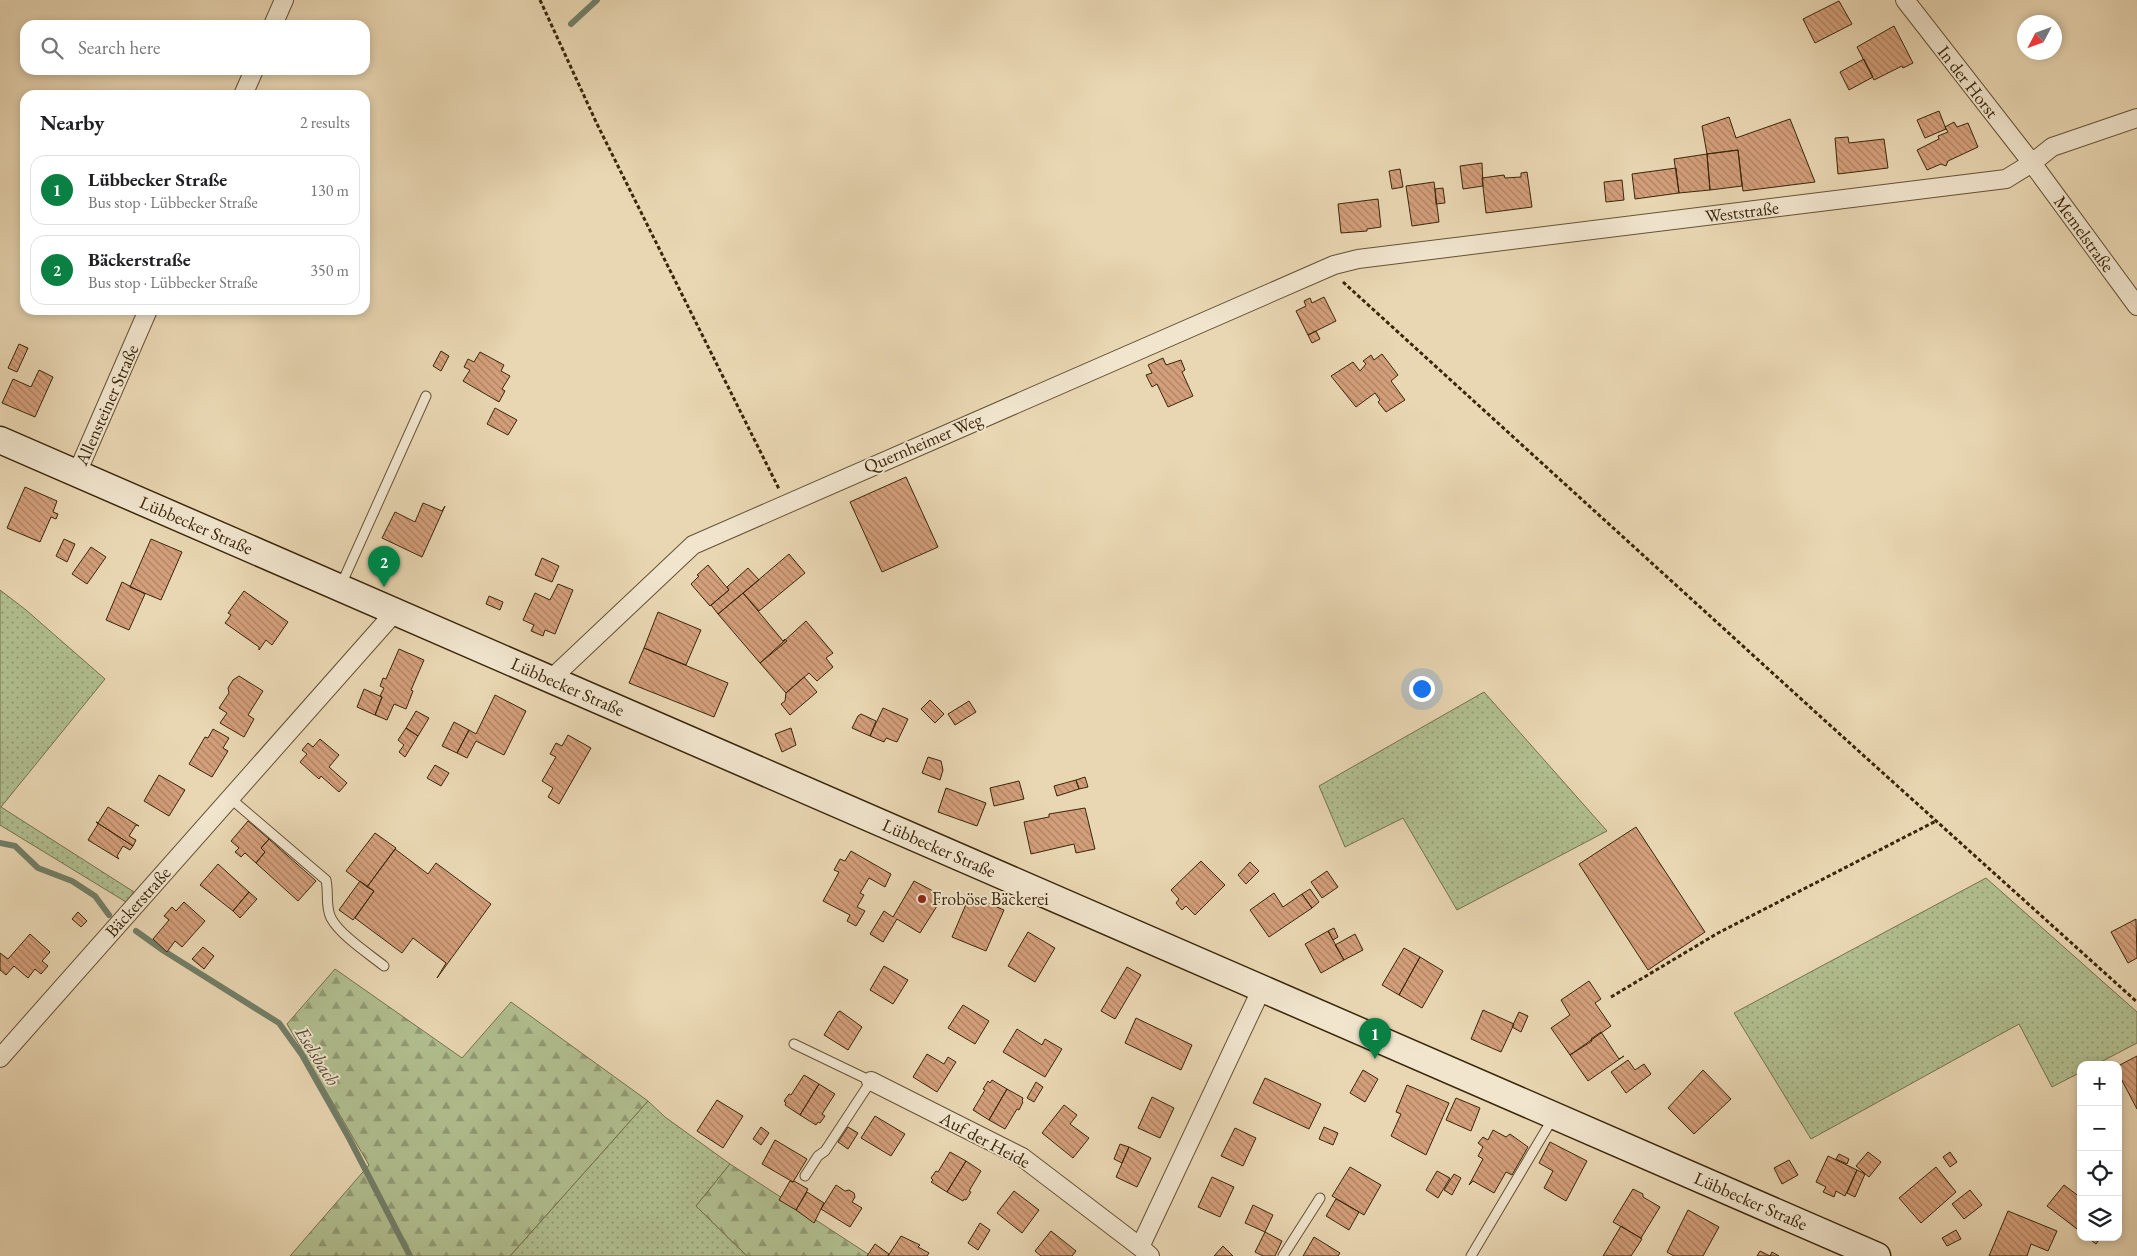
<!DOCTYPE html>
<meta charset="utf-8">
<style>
:root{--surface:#fff;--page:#f6f6f6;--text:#202124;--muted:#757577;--line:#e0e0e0;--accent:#0b8043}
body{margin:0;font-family:"EB Garamond",serif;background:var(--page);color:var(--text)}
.controls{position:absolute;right:15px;bottom:15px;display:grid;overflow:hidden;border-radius:10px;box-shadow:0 2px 8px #0003}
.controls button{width:45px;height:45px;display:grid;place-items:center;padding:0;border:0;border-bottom:1px solid var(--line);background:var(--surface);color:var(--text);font:25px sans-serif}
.compass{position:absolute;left:2017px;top:15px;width:45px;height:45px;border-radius:50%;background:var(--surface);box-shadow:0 2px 8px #0003;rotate:229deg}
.you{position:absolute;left:1421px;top:688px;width:18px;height:18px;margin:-12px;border:4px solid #fff;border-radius:50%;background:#1a73e8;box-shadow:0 0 0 8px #1a73e833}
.badge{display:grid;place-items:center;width:32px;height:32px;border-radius:50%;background:var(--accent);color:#fff;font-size:16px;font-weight:700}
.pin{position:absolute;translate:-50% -41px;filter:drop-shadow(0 1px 2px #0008)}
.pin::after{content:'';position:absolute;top:26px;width:18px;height:15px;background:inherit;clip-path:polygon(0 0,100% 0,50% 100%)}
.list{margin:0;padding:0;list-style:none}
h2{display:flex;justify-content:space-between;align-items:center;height:65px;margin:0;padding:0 20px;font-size:21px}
h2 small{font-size:16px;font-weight:400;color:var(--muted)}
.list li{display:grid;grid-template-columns:32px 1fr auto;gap:15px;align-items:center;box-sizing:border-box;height:70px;margin:0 10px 10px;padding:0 10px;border:1px solid var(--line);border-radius:15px}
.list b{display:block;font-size:19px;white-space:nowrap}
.list p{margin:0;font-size:16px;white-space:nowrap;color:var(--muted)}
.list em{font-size:16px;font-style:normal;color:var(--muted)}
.icon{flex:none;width:28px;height:28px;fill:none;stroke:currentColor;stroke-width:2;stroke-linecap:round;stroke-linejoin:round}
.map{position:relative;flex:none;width:2137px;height:1256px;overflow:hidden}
.search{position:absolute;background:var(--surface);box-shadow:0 2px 8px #0003;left:20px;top:20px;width:350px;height:55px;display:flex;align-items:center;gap:12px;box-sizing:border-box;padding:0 18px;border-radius:15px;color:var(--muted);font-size:19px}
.panel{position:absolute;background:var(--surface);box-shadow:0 2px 8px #0003;left:20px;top:90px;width:350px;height:225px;border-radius:15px}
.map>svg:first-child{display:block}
.grass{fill:url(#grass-dots);stroke:#76724c}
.forest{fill:url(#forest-firs);stroke:#76724c}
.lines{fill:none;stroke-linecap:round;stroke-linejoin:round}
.stream{stroke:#727f68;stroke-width:6}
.building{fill:url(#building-back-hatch);stroke:#3a2609}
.service-casing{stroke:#665234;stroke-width:11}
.minor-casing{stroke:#665234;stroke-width:20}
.secondary-casing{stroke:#3a2609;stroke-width:29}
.path{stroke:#3a2609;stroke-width:3;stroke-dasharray:4 2.5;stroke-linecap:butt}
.service{stroke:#f1e5ce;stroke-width:9}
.minor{stroke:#f1e5ce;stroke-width:18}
.secondary{stroke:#f1e5ce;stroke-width:26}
.poi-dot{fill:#8f2418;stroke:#f1e5ce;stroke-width:2}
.labels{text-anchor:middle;stroke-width:4;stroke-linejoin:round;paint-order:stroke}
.street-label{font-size:18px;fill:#3a2609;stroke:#f1e5ce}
.poi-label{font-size:18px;fill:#3a2609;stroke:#f1e5ce;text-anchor:start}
.water-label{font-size:19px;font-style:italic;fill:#524b31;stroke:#f1e5ce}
</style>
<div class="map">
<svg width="2137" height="1256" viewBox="0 0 2137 1256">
<defs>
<pattern id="grass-dots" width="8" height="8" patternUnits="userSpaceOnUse" patternTransform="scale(1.25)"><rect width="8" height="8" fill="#b1bf90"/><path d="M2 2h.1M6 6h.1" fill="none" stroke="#919b74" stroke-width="1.8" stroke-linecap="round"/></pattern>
<pattern id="forest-firs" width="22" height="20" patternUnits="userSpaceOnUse" patternTransform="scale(1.25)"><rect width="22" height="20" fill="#b1bf90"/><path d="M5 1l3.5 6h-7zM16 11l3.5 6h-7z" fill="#919b74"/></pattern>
<pattern id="building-back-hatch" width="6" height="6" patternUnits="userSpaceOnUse" patternTransform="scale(1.25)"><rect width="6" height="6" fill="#d49f7b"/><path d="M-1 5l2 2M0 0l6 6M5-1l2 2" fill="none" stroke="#ad8163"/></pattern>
</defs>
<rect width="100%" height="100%" fill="#e9d7b3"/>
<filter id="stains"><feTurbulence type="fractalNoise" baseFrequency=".004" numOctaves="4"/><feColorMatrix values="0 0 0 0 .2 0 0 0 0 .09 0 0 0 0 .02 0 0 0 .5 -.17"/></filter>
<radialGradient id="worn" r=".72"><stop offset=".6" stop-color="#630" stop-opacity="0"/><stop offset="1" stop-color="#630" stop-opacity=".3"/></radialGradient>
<!-- grass -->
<path class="grass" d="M0,590L26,610L105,679L1,807L134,892L126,902L0,825Z
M1484,692L1607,831L1457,910L1403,818L1345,847L1319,786Z
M1986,878L2137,1012V1043L2095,1065H2081V1072L2052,1087L2019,1024L1811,1139L1734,1013Z
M648,1101L665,1117L730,1164L696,1206L747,1256H510Z"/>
<!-- forest -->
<path class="forest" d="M335,969L462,1058L511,1002L648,1101L510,1256H290L369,1165L287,1024Z
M730,1164L871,1256H747L696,1206Z"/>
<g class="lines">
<!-- stream -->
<path class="stream" d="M571,24L597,0
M0,843L15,846L38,868L72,881L95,896L109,915
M136,931L164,951L279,1023L302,1055L349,1138L410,1256"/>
</g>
<!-- building -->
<path class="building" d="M1839,1L1852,24L1815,43L1803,19Z
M1894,26L1913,63L1903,68L1902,66L1874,80L1857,47Z
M1864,59L1873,77L1849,90L1840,72Z
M1939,111L1946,129L1925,138L1917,120Z
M1729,117L1736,138L1790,119L1815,182L1743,191L1738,150L1707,154L1702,126Z
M1954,122L1957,127L1968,123L1978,147L1948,161L1946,166L1941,164L1927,170L1917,150L1939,139L1938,136L1948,132L1945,127Z
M1848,137L1849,143L1884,139L1888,168L1838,174L1835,138Z
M1738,150L1742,186L1710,190L1707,154Z
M1707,154L1710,190L1679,193L1674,159Z
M1482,163L1483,186L1463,189L1460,166Z
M1676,168L1679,193L1635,199L1632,174Z
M1400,169L1403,187L1392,189L1389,171Z
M1527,172L1532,207L1486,213L1482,178L1504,175L1505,178L1521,177V173Z
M1622,180L1624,200L1606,202L1604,182Z
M1434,182L1439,222L1412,226L1406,186Z
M1443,188L1445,203L1436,204L1435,189Z
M1378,199L1381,227L1367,229V231L1341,233L1338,204Z
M1324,297L1336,321L1308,335L1296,311L1306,306L1304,301L1310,298L1312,303Z
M1316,331L1320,339L1312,343L1308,335Z
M19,344L28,348L17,372L8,368Z
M441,351L449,356L441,371L433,366Z
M480,352L504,365L501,371L510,376L502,389L505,391L499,402L463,381L470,370L464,367L468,359L474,362Z
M1382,354L1398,375L1391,381L1405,400L1386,412L1378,402L1380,400L1375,393L1356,407L1331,376L1353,362L1360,371L1366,364L1363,361L1371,355L1374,360Z
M1163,358L1166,365L1181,360L1185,370L1182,372L1193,396L1168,407L1157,384L1152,387L1146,375L1152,373L1148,365Z
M39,370L53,377L35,417L2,403L13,379L31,387Z
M495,408L517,420L508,435L487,424Z
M906,477L938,547L882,572L850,502Z
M25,487L57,501L53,512L58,514L56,519L51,517L40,542L7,528Z
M423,503L442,511L445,506L422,557L382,538L395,512L415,522Z
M64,539L75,544L67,562L56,556Z
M151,539L182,552L161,600L130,587Z
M91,547L106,557L87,584L72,574Z
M789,554L805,573L759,611L743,593Z
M542,558L559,566L552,582L535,575Z
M708,565L729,590L710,606L691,584L699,576L697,575Z
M748,568L759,580L718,614L711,605L729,590L727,587Z
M122,582L145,594L129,630L106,620Z
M558,584L573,590L555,634L545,630L543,636L531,631L534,625L523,620L535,593L550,600Z
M244,591L288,622L272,645L266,640L259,650V647L225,623L231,615L228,613Z
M743,593L783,641L785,639L787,641L760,663L718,614Z
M489,596L503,602L500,610L486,604Z
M658,612L701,630L686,665L644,648Z
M806,621L833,653L826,658L833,667L817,681L809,673L786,693L760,663Z
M644,648L728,683L714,717L629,683Z
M399,649L424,660L411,690L413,691L406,709L394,704L387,720L375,715L382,697L380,696L384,688L380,686L383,678L386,679Z
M239,676L263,691L248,715L254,719L244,737L220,723L227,713L219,708L229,693L228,688L233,680Z
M804,677L817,692L790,715L781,704L785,701L786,693Z
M364,689L382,697L375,715L357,707Z
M495,695L526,711L504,755L476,741L467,758L457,753L469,730L476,734Z
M930,700L944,714L935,723L921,709Z
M969,701L976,712L955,725L948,714Z
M883,708L908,719L897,742L886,738L884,742L870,736Z
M416,711L429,718L418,736L406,728Z
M861,714L876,721L870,736L852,728L858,716Z
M454,722L469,730L457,753L442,746Z
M406,728L418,736L405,757L399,752L404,745L398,740Z
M791,728L796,745L782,752L775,734Z
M213,729L229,738L223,748L228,751L212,777L189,764L205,737L208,738Z
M568,735L591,748L559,804L548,797L553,788L542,781L556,757L550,754L556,743L562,746Z
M320,739L339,755L329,767L347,783L339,792L321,776L319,779L300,762L307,754L302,750L308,743L313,747Z
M928,757L941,761L943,770L940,780L922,773Z
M435,765L449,773L441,786L427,778Z
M159,775L185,790L169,816L144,801Z
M1085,777L1088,787L1079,789L1076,780Z
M1076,780L1079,789L1057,796L1054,786Z
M1019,781L1024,799L994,806L990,788Z
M946,788L986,803L977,826L938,812Z
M108,807L139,826L136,825L129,836L136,840L133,846L96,822L98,823Z
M1085,808L1095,849L1076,853L1074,844L1031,854L1024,822L1049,817V814Z
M248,821L269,839L261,848L265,852L256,863L245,853L241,857L235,852L239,848L231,841Z
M96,822L133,846L130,850L123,846L117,856L119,859L88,840L98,824Z
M1636,827L1705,932L1648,970L1579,864Z
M375,833L396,848L367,887L346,871Z
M269,839L316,881L298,901L256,863L265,852L261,848Z
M395,849L428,874L436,863L491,904L437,978L446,963L413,938L402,953L355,918L374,891L367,887Z
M851,851L891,874L885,887L869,878L860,893L864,895L857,907L865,911L856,926L847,921L850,915L823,901L839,872L834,870L840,859L845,861Z
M1201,861L1225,885L1195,915L1186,906L1182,910L1176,903L1179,899L1171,890Z
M1250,862L1259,871L1246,884L1238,875Z
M218,864L249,892L233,911L200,885Z
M1327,871L1338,887L1322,898L1311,882Z
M360,881L374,891L353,920L339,910Z
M914,881L933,891L932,892L942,898L920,933L897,919L883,942L870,934L884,911L893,917Z
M1310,889L1319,902L1312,908L1302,894Z
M249,892L257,899L240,918L233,911Z
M1274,893L1283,907L1302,894L1312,908L1269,937L1250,910Z
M970,895L1004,910L986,951L952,937Z
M184,902L205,921L182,947L175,941L167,952L153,939L169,920L164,916L172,907L176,911Z
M78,912L87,921L81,927L72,919Z
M2136,919L2137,958L2128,963L2111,932Z
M1334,928L1338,937L1333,940L1328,931Z
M1328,931L1344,960L1321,973L1305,944Z
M1028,932L1055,948L1035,982L1008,966Z
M30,934L50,952L42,961L48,966L41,974L35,969L28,978L14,966L6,975L0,970V953L8,959Z
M1355,934L1363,950L1344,960L1335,945Z
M203,947L214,956L204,969L192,959Z
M1404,948L1420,957L1399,995L1382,985Z
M1420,957L1443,971L1422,1008L1399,995Z
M884,966L908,980L893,1004L870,990Z
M1127,967L1141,975L1115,1019L1101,1011Z
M1589,981L1601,999L1595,1003L1611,1026L1570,1055L1551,1028L1570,1015L1561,1000Z
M963,1005L989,1021L975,1044L948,1028Z
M1483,1010L1514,1024L1501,1052L1471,1039Z
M840,1011L862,1027L848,1050L824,1035L838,1012Z
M1519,1012L1528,1016L1521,1032L1512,1027Z
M1136,1018L1192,1045L1181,1070L1125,1043Z
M1017,1029L1042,1045L1045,1039L1062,1049L1045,1077L1003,1052Z
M1601,1032L1619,1059L1624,1056L1588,1081L1570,1055L1592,1041L1591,1039Z
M927,1054L944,1064L948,1057L956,1062L937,1092L913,1077Z
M2137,1056V1109L2118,1073V1066Z
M1628,1060L1635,1070L1644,1064L1651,1074L1626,1093L1611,1072Z
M1363,1070L1378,1079L1365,1102L1350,1093Z
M1703,1070L1731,1099L1694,1134L1668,1108Z
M804,1075L819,1084L800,1115L785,1105L786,1103L784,1101L789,1094L791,1095Z
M1265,1078L1321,1104L1309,1129L1253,1103Z
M992,1080L1007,1089L989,1120L973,1110L985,1090L983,1089L988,1081L990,1083Z
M1036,1082L1043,1087L1034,1102L1027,1098Z
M819,1084L835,1094L822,1114L825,1116L820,1123L818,1122L816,1125L800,1115Z
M1407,1085L1449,1103L1426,1155L1391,1136L1401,1114L1396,1112Z
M1007,1089L1023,1098L1022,1101L1023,1102L1019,1110L1017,1109L1005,1129L989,1120Z
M1152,1097L1174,1108L1160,1138L1138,1128Z
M1456,1098L1480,1108L1471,1131L1446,1120Z
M717,1100L743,1116L723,1148L697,1131Z
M1064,1105L1077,1115L1070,1124L1089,1138L1073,1158L1042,1133Z
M875,1116L905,1134L891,1156L861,1138Z
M761,1127L769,1133L761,1145L753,1139Z
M848,1127L858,1133L848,1149L838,1142Z
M1324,1127L1338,1133L1333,1145L1319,1139Z
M1235,1128L1256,1138L1243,1166L1221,1156Z
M1493,1130L1506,1137L1510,1134L1528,1147L1512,1175L1506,1172L1494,1193L1473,1181L1469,1185L1483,1159L1478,1156L1483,1147L1478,1143L1483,1137L1488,1140Z
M775,1140L807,1159L793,1182L762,1164Z
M1550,1142L1587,1161L1566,1201L1544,1188L1553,1171L1539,1163Z
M1120,1144L1129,1147L1122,1163L1114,1159Z
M1129,1147L1151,1158L1137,1187L1116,1177Z
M950,1152L966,1161L947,1192L931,1182L933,1180L931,1178L936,1171L938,1172Z
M1868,1152L1881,1162L1869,1177L1856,1166Z
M1950,1152L1957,1162L1950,1167L1943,1157Z
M1839,1154L1849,1159L1847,1164L1836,1159Z
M1828,1156L1857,1170L1845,1196L1836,1191L1834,1197L1823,1192L1826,1187L1816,1182Z
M1789,1160L1798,1175L1782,1184L1774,1168Z
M966,1161L981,1171L969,1191L971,1192L966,1200L964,1199L963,1201L947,1192Z
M1350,1167L1381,1185L1364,1215L1332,1196Z
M1936,1167L1956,1192L1921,1223L1899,1198Z
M1857,1170L1865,1174L1855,1197L1847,1193Z
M1437,1171L1450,1178L1438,1198L1426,1190Z
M1454,1174L1461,1178L1452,1195L1444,1190Z
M1212,1177L1234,1187L1220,1217L1198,1207Z
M790,1181L793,1182L794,1181L808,1189L796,1210L779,1200Z
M836,1185L845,1191L849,1190L854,1193L855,1197L852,1202L862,1208L850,1227L821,1209Z
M2064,1185L2081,1198V1232L2047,1206Z
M1633,1189L1643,1194V1197L1660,1207L1641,1238L1613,1222Z
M1970,1190L1982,1205L1964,1219L1952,1204Z
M1014,1191L1039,1210L1022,1233L997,1213Z
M807,1192L824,1203L814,1223L796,1210Z
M1336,1199L1359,1212L1349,1230L1326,1216Z
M1253,1205L1273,1215L1265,1232L1245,1223Z
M1688,1210L1719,1227L1703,1256H1674L1667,1252Z
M2008,1211L2057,1231L2048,1251L2031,1244L2027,1256H1989Z
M980,1223L990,1230L978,1250L968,1243Z
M1621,1226L1642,1239L1631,1256H1603Z
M1956,1230L1961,1239L1947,1246L1942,1238Z
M1051,1231L1076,1251L1072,1256H1041L1035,1251Z
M1265,1232L1282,1241L1275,1256H1263L1255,1252Z
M901,1236L920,1245L918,1247L929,1253L927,1256H888Z
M1314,1237L1340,1253L1338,1256H1303Z
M2087,1237H2101L2096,1244Z
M875,1244L889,1254L888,1256H867Z
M1223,1246L1233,1256H1214Z
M1760,1251L1770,1256L1772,1252L1779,1256H1757Z"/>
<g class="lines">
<defs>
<path id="service" d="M341,585L426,396
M230,798L326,880C329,893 325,906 331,918C340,935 369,954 384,966
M794,1044L871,1081L825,1151L818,1156L805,1176
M1283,1256L1320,1198
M1471,1256L1553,1118"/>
<path id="minor" d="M1905,0L2032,163L2137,306
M273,25L284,0
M243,95L254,70
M77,473L148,310
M551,679L693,545L1334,265L1358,259L2006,179L2032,163L2052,147L2137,118
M0,1058L395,612
M871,1081L1022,1157L1140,1247L1150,1256
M1140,1247L1262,988"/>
<g id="secondary">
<path id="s1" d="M0,440L1877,1256"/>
</g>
</defs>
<!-- service casing -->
<use href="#service" class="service-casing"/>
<!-- minor casing -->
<use href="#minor" class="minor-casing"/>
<!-- secondary casing -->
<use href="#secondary" class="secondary-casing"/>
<!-- path -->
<path class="path" d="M540,0L597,124L779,489
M1343,282L1822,718L2137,1002
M1611,997L1718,933L1936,821"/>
<!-- service -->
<use href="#service" class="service"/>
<!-- minor -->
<use href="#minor" class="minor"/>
<!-- secondary -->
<use href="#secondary" class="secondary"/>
</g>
<!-- markers -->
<circle class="poi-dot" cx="922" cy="899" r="5"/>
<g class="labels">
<!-- street labels -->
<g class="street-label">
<text transform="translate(1968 82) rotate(52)" y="6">In der Horst</text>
<text transform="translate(1742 212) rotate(-7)" y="6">Weststraße</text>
<text transform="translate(2084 234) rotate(54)" y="6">Memelstraße</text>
<text transform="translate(107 405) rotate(-66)" y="6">Allensteiner Straße</text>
<text transform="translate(923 443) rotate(-23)" y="6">Quernheimer Weg</text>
<text dy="6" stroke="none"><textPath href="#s1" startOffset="214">Lübbecker Straße</textPath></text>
<text dy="6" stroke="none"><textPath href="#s1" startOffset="619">Lübbecker Straße</textPath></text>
<text dy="6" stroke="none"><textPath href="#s1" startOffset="1024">Lübbecker Straße</textPath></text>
<text transform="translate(138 902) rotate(-48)" y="6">Bäckerstraße</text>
<text transform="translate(985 1140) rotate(28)" y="6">Auf der Heide</text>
<text dy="6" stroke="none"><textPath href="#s1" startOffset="1909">Lübbecker Straße</textPath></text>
</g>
<!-- poi labels -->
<g class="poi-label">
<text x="932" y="905">Froböse Bäckerei</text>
</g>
<!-- water labels -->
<g class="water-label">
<text transform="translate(318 1056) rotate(58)" y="7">Eselsbach</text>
</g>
</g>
<rect width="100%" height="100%" filter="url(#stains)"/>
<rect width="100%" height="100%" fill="url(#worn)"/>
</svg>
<div class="controls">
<button>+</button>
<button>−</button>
<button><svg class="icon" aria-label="locate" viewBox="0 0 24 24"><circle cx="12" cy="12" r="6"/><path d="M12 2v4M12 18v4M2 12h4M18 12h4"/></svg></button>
<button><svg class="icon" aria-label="layers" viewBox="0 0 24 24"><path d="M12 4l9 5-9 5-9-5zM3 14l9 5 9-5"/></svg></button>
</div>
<svg class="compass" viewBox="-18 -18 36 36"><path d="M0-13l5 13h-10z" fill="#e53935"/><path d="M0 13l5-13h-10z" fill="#757577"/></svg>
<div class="you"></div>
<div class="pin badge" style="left:1375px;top:1059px">1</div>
<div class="pin badge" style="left:384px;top:587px">2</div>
<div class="search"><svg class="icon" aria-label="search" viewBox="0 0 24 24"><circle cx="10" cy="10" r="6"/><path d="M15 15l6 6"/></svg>Search here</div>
<section class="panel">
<h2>Nearby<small>2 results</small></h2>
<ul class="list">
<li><span class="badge">1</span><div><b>Lübbecker Straße</b><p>Bus stop · Lübbecker Straße</p></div><em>130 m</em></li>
<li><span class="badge">2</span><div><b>Bäckerstraße</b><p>Bus stop · Lübbecker Straße</p></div><em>350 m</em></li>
</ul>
</section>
</div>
